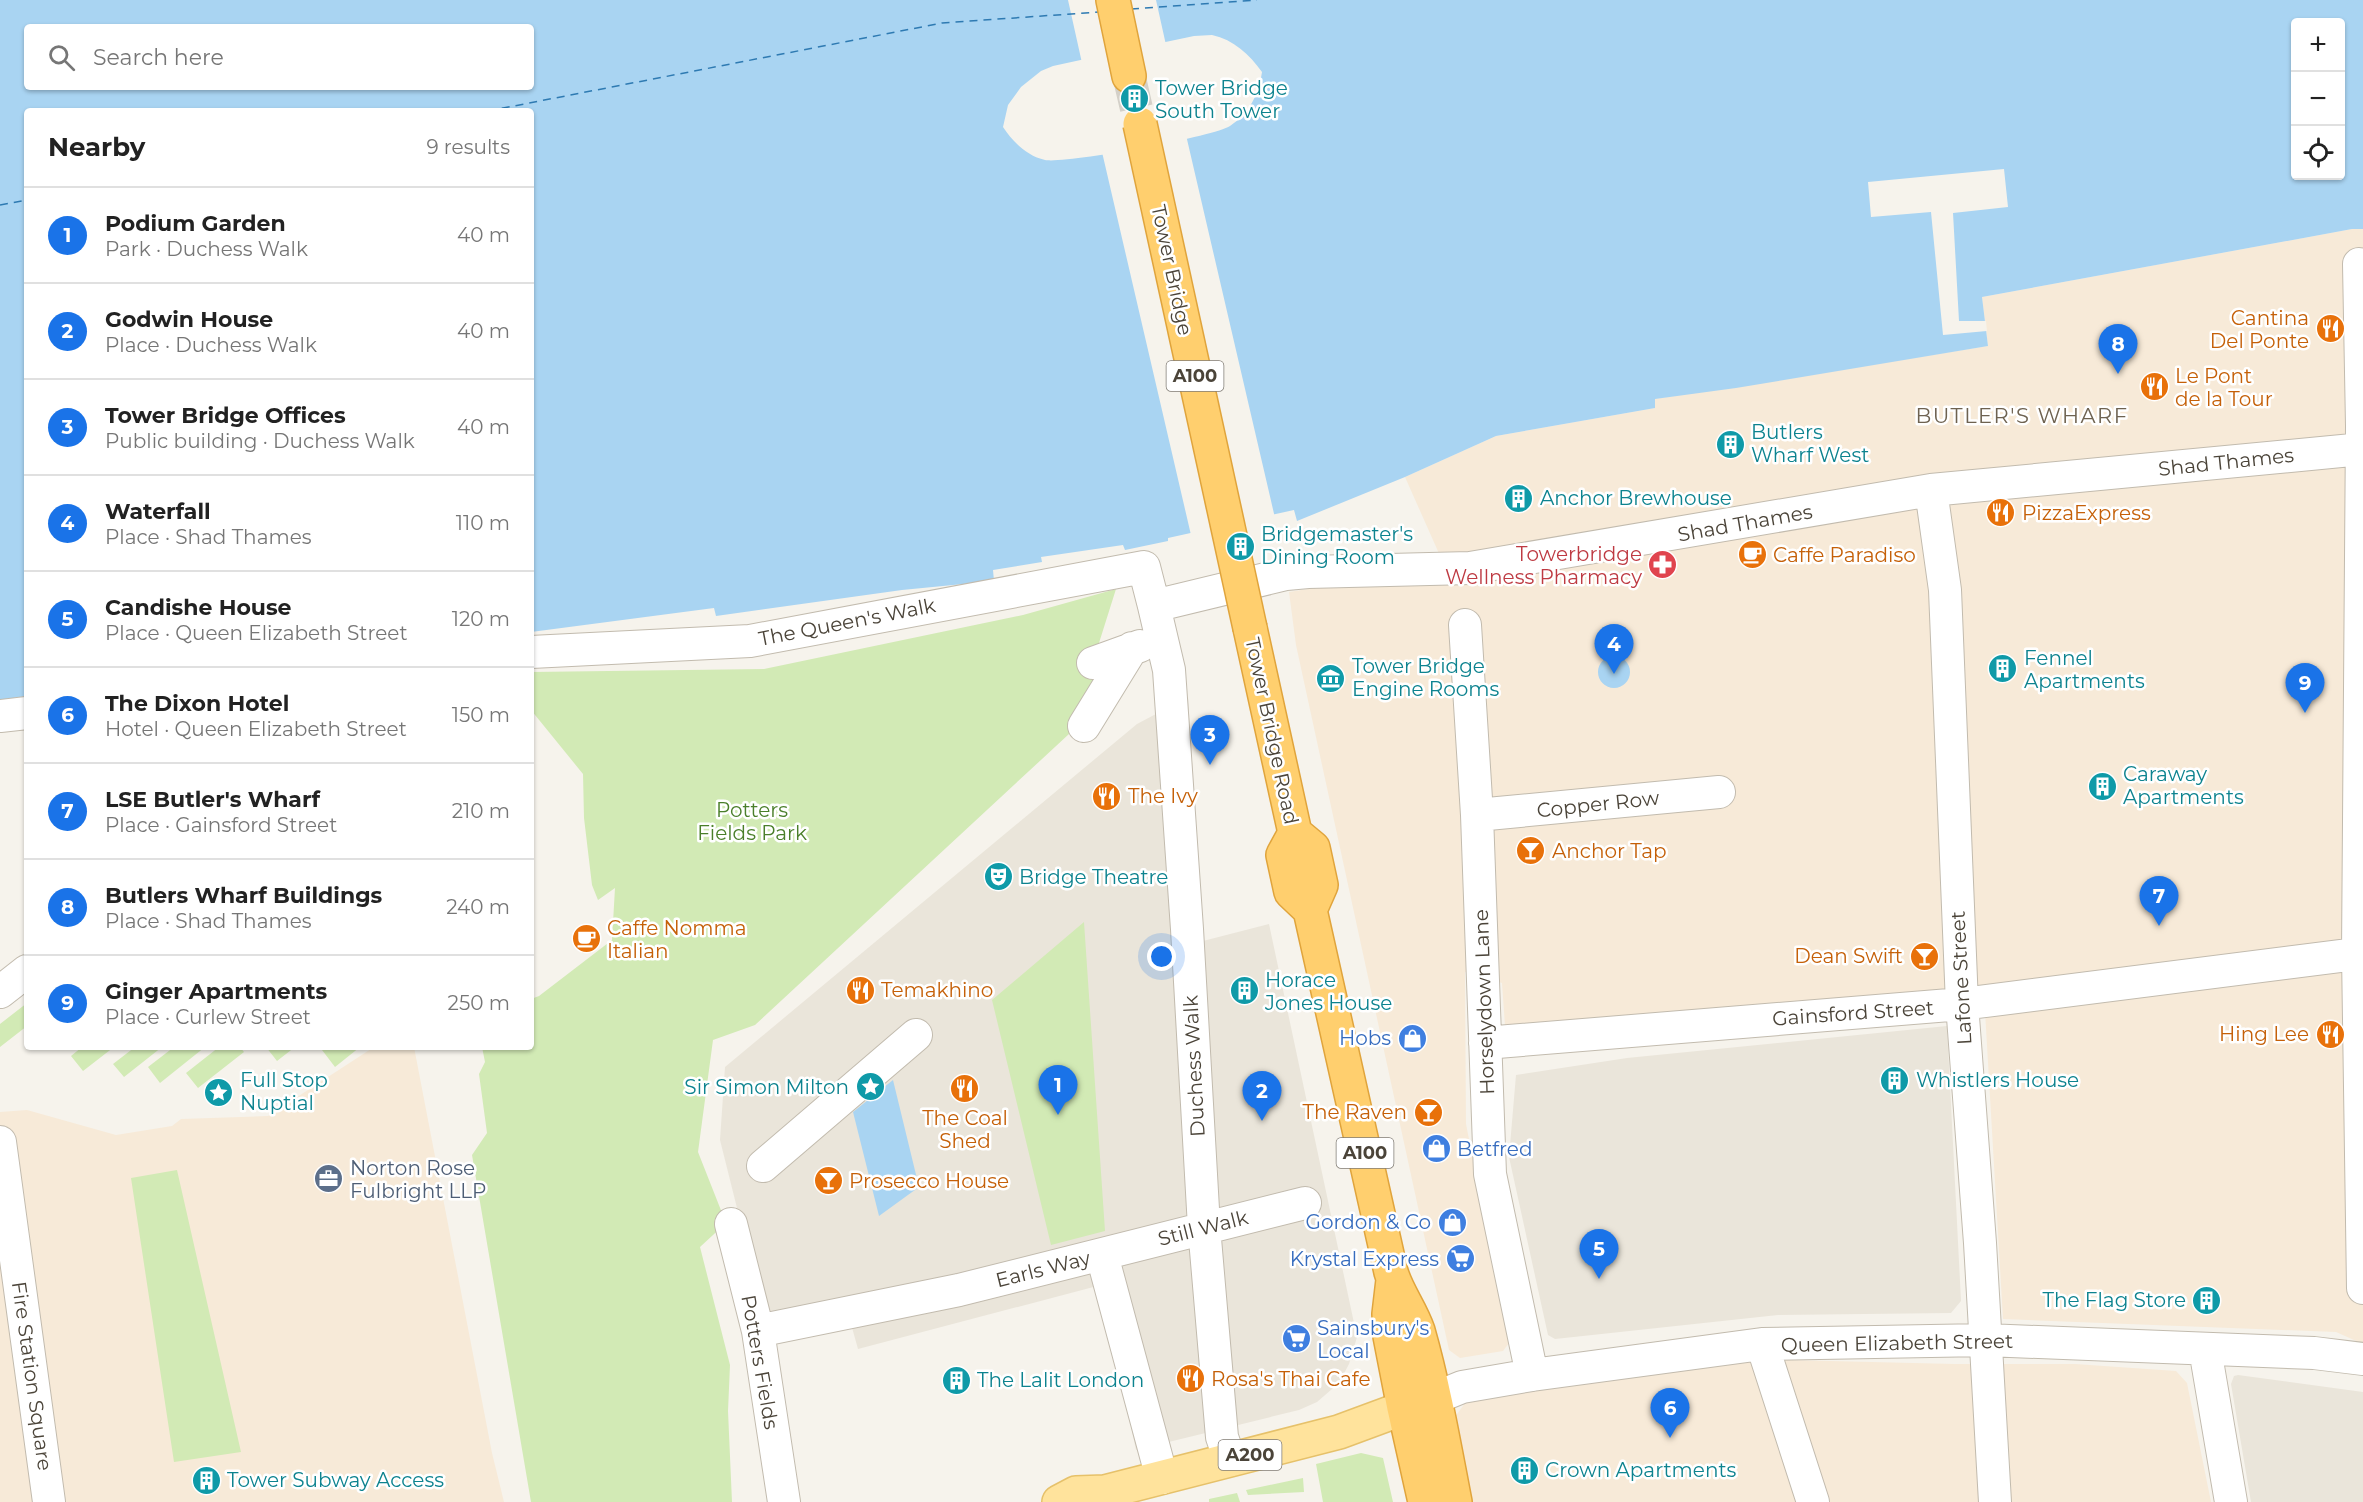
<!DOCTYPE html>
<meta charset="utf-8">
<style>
:root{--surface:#fff;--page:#f2f2f2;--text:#222;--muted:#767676;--line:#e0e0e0;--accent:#1a73e8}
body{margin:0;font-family:Montserrat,sans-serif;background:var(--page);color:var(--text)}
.controls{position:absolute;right:18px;top:18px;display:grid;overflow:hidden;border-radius:6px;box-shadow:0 2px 4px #0004}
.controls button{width:54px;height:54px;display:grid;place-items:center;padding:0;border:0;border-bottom:2px solid var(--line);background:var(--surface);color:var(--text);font:30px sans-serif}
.you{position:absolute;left:1162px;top:957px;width:21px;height:21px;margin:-15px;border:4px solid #fff;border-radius:50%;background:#1a73e8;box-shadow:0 0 0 9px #1a73e833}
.badge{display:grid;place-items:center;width:39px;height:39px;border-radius:50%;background:var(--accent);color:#fff;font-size:20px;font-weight:700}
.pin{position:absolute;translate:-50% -50px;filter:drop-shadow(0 2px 3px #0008)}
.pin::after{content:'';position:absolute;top:32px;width:21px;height:18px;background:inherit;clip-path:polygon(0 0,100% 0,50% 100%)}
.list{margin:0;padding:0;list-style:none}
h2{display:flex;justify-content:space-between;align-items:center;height:78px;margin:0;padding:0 24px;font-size:26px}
h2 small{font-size:20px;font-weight:400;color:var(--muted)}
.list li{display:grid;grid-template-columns:39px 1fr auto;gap:18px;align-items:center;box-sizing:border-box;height:96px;padding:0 24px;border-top:2px solid var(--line)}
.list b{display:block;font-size:22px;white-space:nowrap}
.list p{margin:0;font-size:20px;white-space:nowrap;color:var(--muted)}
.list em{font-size:20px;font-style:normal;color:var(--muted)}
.icon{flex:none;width:33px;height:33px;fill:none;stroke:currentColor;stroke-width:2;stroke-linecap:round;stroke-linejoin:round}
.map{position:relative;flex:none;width:2363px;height:1502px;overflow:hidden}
.search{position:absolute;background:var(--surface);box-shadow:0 2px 4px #0004;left:24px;top:24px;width:510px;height:66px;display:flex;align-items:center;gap:15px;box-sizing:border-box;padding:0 21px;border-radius:6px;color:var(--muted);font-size:22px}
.panel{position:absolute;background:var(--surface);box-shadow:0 2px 4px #0004;left:24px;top:108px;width:510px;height:942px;border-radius:6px}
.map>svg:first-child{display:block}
.residential{fill:#eae5da}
.commercial{fill:#f7ead8}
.green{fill:#d2eab5}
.water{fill:#a9d4f2;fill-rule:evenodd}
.pier{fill:#f6f3ec}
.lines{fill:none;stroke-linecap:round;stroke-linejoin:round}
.ferry{stroke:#2e7ab2;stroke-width:1.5;stroke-dasharray:8 6;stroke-linecap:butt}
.highway-tunnel{stroke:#d4d0c8;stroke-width:33;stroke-dasharray:33 16;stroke-linecap:butt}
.street-casing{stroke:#c2bbae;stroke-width:34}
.primary-casing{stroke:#e6c16a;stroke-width:36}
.highway-casing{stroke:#e0a43c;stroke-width:36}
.street{stroke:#fff;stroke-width:32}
.primary{stroke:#ffe39c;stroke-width:33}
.highway{stroke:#ffcf6e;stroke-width:33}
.highway-bridge-casing{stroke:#e0a43c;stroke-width:36;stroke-linecap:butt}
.highway-bridge{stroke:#ffcf6e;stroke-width:33}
.labels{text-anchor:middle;stroke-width:5;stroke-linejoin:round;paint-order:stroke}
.shield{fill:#fff;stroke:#817c74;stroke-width:1.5}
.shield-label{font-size:18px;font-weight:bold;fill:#4b4439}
.culture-label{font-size:20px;fill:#0d838f;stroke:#fff;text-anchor:start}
.street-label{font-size:20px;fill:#4b4439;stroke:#fff}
.food-label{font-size:20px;fill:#c56008;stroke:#fff;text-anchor:start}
.health-label{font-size:20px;fill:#be3a42;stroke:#fff;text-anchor:end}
.park-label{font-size:20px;fill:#4a7f2a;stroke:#fff}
.shop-label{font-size:20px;fill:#366cbe;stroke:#fff;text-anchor:end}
.service-label{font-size:20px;fill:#4e5e75;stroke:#fff;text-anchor:start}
.neighbourhood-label{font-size:21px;letter-spacing:1.5px;fill:#6e6250;stroke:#fff}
</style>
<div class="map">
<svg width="2363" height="1502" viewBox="0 0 2363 1502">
<rect width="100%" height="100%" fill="#f6f3ec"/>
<!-- residential -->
<path class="residential" d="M1188,697L1203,941L1269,924L1357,1337L1349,1364L1339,1383L1317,1402L1299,1410L1136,1450L1101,1285L858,1349L851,1324L771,1344L720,1140L725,1067L1137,724Z
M1947,1026L1961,1301L1951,1313L1778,1315L1555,1339L1548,1335L1509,1157L1516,1075L1627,1058Z
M2238,1375L2363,1392V1502H2251L2231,1384L2234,1376Z"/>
<!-- commercial -->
<path class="commercial" d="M2352,229H2363V1344L2336,1332L2003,1319L1984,994L1506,1040L1502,983L1465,972L1466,1124L1509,1343L1503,1351L1460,1358L1449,1350L1296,645L1289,592L1445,567L1405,477L1496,436L1655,408L1654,399L1988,346L1982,297Z
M374,1047H414L492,1453L504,1502H0V1112L27,1110L116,1135L172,1126L181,1119L268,1116Z
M1745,1359L1955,1364H2075L2176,1371L2187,1383L2211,1502H1468L1452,1421L1468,1399Z"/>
<!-- green -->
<path class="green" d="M1116,589L1093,662L1101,672L1069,734L755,1025L713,1040L698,1152L726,1223L700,1247L730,1365L728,1411L732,1502H531L472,1155L487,1133L479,1074L485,1062L482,1047H531V999L539,996L612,940L615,888L598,900L592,885L584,818L583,774L531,710V672L764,669L1023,615Z
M1084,922L1105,1231L1051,1245L992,1000Z
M27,1003V1026L0,1047V1024Z
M82,1047H114L83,1071L71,1056Z
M135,1047H162L124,1077L113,1064Z
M174,1047H205L160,1083L148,1067Z
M219,1047H240L244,1052L198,1088L186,1073Z
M266,1047H295L277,1061Z
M326,1047H360L335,1067L322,1050Z
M177,1170L241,1452L174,1462L131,1178Z
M1361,1453L1383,1458L1393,1502H1323L1316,1464Z
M1303,1478L1304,1492L1248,1495L1246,1490Z
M1237,1493L1240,1502H1209V1499Z"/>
<!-- water -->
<path class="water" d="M0,0H2363V229H2352L1982,297L1988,346L1736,388L1655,399V408L1496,436L1405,477L1297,521L1294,510L1168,538V541L1125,550L1123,545L1041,557L1042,562L993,570L994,581L902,590L716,616L714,608L531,632V111H27V696L0,700ZM2296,22H2340V176H2296ZM27,27H531V87H27ZM1212,35C1234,40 1249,54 1262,72C1259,95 1249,113 1230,126C1213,137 1065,164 1045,160C1027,156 1013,142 1003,127L1008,105L1021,87L1041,71L1053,66L1099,56L1194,36Z
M1598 672a16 16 0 1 1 32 0a16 16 0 1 1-32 0Z
M893,1080L919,1187L879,1216L853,1112Z"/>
<!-- pier -->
<path class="pier" d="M1068,0H1156L1166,45L1082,63Z
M1186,135L1275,518L1191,535L1102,152Z
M2004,169L2008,207L1953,213L1959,321H1986L1987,331L1943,335L1931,212L1871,217L1868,182Z"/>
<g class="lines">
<!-- ferry -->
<path class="ferry" d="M1131,9L1257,0
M488,111L942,23L1099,12
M0,205L27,200"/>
<!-- highway-tunnel -->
<path class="highway-tunnel" d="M1129,76L1140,124"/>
<defs>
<path id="street" d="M2359,264L2362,426L2358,953L2363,1288
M1931,490L1945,590L1962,1004L1980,1243L1995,1502
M1154,606L1169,670L1187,929L1204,1227L1222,1437L1230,1460
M1465,625L1477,815L1490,1174L1532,1375
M531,652L750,641L1144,567L1154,606L1286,574L1308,572L1470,568L1931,490L2363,449
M1093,663L1140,646
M0,716L27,713
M1084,726L1132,648
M1477,815L1719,792
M0,992L27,971
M1485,1043L1962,1004L2363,953
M0,1142L49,1502
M763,1166L916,1035
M731,1224L758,1331L784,1502
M1102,1255L1162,1478
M758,1331L959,1290L1305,1203
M1762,1344L1813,1502
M2205,1349L2231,1502
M1435,1398L1462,1387L1532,1375L1762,1344L1986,1340L2314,1353L2363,1359"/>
<path id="primary" d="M1059,1502L1076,1493L1105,1492L1339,1432L1404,1408"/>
<path id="highway" d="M1113,0L1129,76
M1250,628L1295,833L1313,848L1321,885L1310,910
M1295,833L1283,855L1291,892L1310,910L1391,1272C1397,1293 1411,1310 1418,1331C1434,1387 1444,1445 1455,1502
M1393,1280L1389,1314L1390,1336L1404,1408L1425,1502"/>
</defs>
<!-- street casing -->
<use href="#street" class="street-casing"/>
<!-- primary casing -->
<use href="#primary" class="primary-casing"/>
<!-- highway casing -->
<use href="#highway" class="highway-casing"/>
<!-- street -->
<use href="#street" class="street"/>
<!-- primary -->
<use href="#primary" class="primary"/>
<!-- highway -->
<use href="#highway" class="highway"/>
<defs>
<path id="highway-bridge" d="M1140,124L1250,628"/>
</defs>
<!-- highway-bridge casing -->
<use href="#highway-bridge" class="highway-bridge-casing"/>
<!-- highway-bridge -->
<use href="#highway-bridge" class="highway-bridge"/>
</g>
<!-- icons -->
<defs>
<symbol id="building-disc" viewBox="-11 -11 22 22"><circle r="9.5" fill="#0f9aa8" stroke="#fff"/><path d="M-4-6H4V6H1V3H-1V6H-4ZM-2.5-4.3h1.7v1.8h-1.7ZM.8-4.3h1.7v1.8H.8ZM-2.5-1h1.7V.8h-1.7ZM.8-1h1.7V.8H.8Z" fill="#fff"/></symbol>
<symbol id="restaurant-disc" viewBox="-11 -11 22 22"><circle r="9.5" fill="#e8710a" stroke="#fff"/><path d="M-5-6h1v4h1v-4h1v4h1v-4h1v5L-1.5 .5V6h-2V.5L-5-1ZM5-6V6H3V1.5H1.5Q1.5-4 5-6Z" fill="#fff"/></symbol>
<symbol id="cafe-disc" viewBox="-11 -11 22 22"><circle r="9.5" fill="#e8710a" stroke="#fff"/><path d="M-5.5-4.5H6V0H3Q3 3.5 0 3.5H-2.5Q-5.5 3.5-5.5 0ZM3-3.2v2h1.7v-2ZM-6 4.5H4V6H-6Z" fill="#fff"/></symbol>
<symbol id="pharmacy-disc" viewBox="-11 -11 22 22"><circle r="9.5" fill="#e0444e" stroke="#fff"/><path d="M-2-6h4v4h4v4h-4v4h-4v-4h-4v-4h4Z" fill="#fff"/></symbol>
<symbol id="museum-disc" viewBox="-11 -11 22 22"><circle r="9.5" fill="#0f9aa8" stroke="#fff"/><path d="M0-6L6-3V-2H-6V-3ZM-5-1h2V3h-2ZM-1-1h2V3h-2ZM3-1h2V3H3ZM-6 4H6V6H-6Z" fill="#fff"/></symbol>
<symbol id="bar-disc" viewBox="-11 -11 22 22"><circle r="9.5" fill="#e8710a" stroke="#fff"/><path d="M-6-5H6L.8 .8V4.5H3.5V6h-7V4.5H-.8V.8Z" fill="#fff"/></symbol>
<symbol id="theatre-disc" viewBox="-11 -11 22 22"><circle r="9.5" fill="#0f9aa8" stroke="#fff"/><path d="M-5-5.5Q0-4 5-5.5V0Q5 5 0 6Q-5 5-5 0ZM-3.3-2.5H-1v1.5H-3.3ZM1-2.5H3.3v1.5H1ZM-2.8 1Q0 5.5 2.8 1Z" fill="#fff"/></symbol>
<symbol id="shop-disc" viewBox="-11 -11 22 22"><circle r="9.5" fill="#3f7fe0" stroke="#fff"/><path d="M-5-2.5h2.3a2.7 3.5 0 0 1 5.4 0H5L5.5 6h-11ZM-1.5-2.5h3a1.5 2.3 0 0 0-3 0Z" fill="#fff"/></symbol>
<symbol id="sight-disc" viewBox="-11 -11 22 22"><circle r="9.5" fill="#0f9aa8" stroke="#fff"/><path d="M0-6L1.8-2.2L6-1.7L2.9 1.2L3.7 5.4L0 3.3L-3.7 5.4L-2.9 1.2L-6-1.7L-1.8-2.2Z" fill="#fff"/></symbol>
<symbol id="office-disc" viewBox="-11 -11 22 22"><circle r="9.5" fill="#5c6f8a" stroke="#fff"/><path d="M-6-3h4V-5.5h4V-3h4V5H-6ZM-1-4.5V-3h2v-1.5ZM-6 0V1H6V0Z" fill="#fff"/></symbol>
<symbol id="supermarket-disc" viewBox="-11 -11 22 22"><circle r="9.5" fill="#3f7fe0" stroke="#fff"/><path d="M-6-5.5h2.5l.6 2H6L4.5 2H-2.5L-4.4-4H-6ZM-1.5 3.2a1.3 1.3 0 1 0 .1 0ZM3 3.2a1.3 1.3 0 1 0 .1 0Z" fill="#fff"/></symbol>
</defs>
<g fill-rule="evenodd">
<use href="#building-disc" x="1118" y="82" width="33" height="33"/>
<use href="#restaurant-disc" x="2314" y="312" width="33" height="33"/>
<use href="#restaurant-disc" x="2138" y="370" width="33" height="33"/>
<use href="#building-disc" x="1714" y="428" width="33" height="33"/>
<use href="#building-disc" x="1502" y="482" width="33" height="33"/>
<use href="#restaurant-disc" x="1984" y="496" width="33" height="33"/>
<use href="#building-disc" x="1224" y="530" width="33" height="33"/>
<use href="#cafe-disc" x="1736" y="538" width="33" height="33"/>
<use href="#pharmacy-disc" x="1646" y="548" width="33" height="33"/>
<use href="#building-disc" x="1986" y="652" width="33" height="33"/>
<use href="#museum-disc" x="1314" y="662" width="33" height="33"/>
<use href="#building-disc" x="2086" y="770" width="33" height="33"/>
<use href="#restaurant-disc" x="1090" y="780" width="33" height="33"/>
<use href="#bar-disc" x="1514" y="834" width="33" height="33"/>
<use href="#theatre-disc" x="982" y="860" width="33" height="33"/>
<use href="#cafe-disc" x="570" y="922" width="33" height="33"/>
<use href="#bar-disc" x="1908" y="940" width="33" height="33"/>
<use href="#restaurant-disc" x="844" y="974" width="33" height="33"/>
<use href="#building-disc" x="1228" y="974" width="33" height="33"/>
<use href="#restaurant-disc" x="2314" y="1018" width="33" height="33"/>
<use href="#shop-disc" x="1396" y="1022" width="33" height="33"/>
<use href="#building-disc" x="1878" y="1064" width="33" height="33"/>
<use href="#sight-disc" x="854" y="1070" width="33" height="33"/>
<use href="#restaurant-disc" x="948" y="1072" width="33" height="33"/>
<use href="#sight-disc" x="202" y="1076" width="33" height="33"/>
<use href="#bar-disc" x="1412" y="1096" width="33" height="33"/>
<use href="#shop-disc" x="1420" y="1132" width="33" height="33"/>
<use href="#office-disc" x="312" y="1162" width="33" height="33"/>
<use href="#bar-disc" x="812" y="1164" width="33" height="33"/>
<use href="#shop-disc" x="1436" y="1206" width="33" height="33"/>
<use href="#supermarket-disc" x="1444" y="1242" width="33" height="33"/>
<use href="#building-disc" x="2190" y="1284" width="33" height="33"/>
<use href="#supermarket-disc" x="1280" y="1322" width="33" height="33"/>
<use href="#restaurant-disc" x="1174" y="1362" width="33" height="33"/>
<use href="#building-disc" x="940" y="1364" width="33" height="33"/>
<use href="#building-disc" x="1508" y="1454" width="33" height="33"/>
<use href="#building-disc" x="190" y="1464" width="33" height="33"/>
</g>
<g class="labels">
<!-- shield labels -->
<g class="shield">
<rect x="1166.5" y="361" width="57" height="30" rx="4.5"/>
<rect x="1336.5" y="1138" width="57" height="30" rx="4.5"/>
<rect x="1218.5" y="1440" width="63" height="30" rx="4.5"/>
</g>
<g class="shield-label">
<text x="1195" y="382">A100</text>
<text x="1365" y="1159">A100</text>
<text x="1250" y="1461">A200</text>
</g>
<!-- culture labels -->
<g class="culture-label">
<text x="1155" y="95">Tower Bridge<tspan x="1155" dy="23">South Tower</tspan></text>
<text x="1751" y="439">Butlers<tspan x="1751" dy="23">Wharf West</tspan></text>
<text x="1540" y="505">Anchor Brewhouse</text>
<text x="1261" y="541">Bridgemaster's<tspan x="1261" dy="23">Dining Room</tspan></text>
<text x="2024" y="665">Fennel<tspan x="2024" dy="23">Apartments</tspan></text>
<text x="1352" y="673">Tower Bridge<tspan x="1352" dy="23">Engine Rooms</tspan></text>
<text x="2123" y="781">Caraway<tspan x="2123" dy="23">Apartments</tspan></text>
<text x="1019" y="884">Bridge Theatre</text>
<text x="1265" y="987">Horace<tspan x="1265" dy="23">Jones House</tspan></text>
<text x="240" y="1087">Full Stop<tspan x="240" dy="23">Nuptial</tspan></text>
<text x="1916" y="1087">Whistlers House</text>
<text x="849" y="1094" text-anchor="end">Sir Simon Milton</text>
<text x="2186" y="1307" text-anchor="end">The Flag Store</text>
<text x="977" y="1387">The Lalit London</text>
<text x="1545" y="1477">Crown Apartments</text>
<text x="227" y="1487">Tower Subway Access</text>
</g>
<!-- street labels -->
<g class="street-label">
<text transform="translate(1172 270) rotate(78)" y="7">Tower Bridge</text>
<text transform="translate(2226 462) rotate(-6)" y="7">Shad Thames</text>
<text transform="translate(1745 523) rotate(-10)" y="7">Shad Thames</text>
<text transform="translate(847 622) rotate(-11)" y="7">The Queen's Walk</text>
<text transform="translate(1272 731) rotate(78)" y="7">Tower Bridge Road</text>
<text transform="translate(1598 804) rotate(-6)" y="7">Copper Row</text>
<text transform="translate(1961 978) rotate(-93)" y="7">Lafone Street</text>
<text transform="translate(1484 1002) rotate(-92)" y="7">Horselydown Lane</text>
<text transform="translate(1853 1013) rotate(-4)" y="7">Gainsford Street</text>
<text transform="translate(1194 1066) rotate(-93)" y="7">Duchess Walk</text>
<text transform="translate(1203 1228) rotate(-14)" y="7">Still Walk</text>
<text transform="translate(1043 1269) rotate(-14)" y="7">Earls Way</text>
<text transform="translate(1897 1343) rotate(-1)" y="7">Queen Elizabeth Street</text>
<text transform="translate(760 1362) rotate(80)" y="7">Potters Fields</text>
<text transform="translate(32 1376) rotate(82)" y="7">Fire Station Square</text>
</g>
<!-- food labels -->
<g class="food-label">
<text x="2309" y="325" text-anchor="end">Cantina<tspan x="2309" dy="23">Del Ponte</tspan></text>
<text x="2175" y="383">Le Pont<tspan x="2175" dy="23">de la Tour</tspan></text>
<text x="2022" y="520">PizzaExpress</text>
<text x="1773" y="562">Caffe Paradiso</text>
<text x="1128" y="803">The Ivy</text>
<text x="1552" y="858">Anchor Tap</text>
<text x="607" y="935">Caffe Nomma<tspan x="607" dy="23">Italian</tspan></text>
<text x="1903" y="963" text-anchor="end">Dean Swift</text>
<text x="881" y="997">Temakhino</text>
<text x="2309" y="1041" text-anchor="end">Hing Lee</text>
<text x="1407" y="1119" text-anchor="end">The Raven</text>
<text x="965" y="1125" text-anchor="middle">The Coal<tspan x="965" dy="23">Shed</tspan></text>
<text x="849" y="1188">Prosecco House</text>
<text x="1211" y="1386">Rosa's Thai Cafe</text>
</g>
<!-- health labels -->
<g class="health-label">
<text x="1642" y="561">Towerbridge<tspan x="1642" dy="23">Wellness Pharmacy</tspan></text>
</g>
<!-- park labels -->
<g class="park-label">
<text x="752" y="817">Potters<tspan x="752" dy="23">Fields Park</tspan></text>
</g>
<!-- shop labels -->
<g class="shop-label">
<text x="1391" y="1045">Hobs</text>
<text x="1457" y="1156" text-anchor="start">Betfred</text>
<text x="1431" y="1229">Gordon &amp; Co</text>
<text x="1439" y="1266">Krystal Express</text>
<text x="1317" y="1335" text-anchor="start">Sainsbury's<tspan x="1317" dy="23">Local</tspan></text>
</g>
<!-- service labels -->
<g class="service-label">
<text x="350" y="1175">Norton Rose<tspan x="350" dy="23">Fulbright LLP</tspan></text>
</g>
<!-- neighbourhood labels -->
<g class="neighbourhood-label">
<text x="2022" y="423">BUTLER'S WHARF</text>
</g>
</g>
</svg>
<div class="controls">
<button>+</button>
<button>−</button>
<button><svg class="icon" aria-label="locate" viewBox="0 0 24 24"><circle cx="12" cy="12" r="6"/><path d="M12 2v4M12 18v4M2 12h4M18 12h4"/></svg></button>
</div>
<div class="you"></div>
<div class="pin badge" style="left:1058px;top:1115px">1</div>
<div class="pin badge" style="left:1262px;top:1121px">2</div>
<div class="pin badge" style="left:1210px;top:765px">3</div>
<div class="pin badge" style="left:1614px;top:674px">4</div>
<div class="pin badge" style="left:1599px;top:1279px">5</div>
<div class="pin badge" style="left:1670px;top:1438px">6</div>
<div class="pin badge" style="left:2159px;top:926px">7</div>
<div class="pin badge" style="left:2118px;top:374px">8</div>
<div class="pin badge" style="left:2305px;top:713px">9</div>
<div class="search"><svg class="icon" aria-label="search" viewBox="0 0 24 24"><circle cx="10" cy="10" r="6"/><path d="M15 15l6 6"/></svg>Search here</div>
<section class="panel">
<h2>Nearby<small>9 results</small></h2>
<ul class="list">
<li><span class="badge">1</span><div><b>Podium Garden</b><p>Park · Duchess Walk</p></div><em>40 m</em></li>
<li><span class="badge">2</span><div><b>Godwin House</b><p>Place · Duchess Walk</p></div><em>40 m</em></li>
<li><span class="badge">3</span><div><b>Tower Bridge Offices</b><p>Public building · Duchess Walk</p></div><em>40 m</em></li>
<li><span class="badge">4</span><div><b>Waterfall</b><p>Place · Shad Thames</p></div><em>110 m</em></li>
<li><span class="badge">5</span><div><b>Candishe House</b><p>Place · Queen Elizabeth Street</p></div><em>120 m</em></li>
<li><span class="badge">6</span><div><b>The Dixon Hotel</b><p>Hotel · Queen Elizabeth Street</p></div><em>150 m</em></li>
<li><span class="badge">7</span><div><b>LSE Butler's Wharf</b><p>Place · Gainsford Street</p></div><em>210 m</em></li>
<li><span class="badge">8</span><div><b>Butlers Wharf Buildings</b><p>Place · Shad Thames</p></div><em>240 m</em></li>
<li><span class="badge">9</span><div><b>Ginger Apartments</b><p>Place · Curlew Street</p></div><em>250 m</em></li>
</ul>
</section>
</div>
